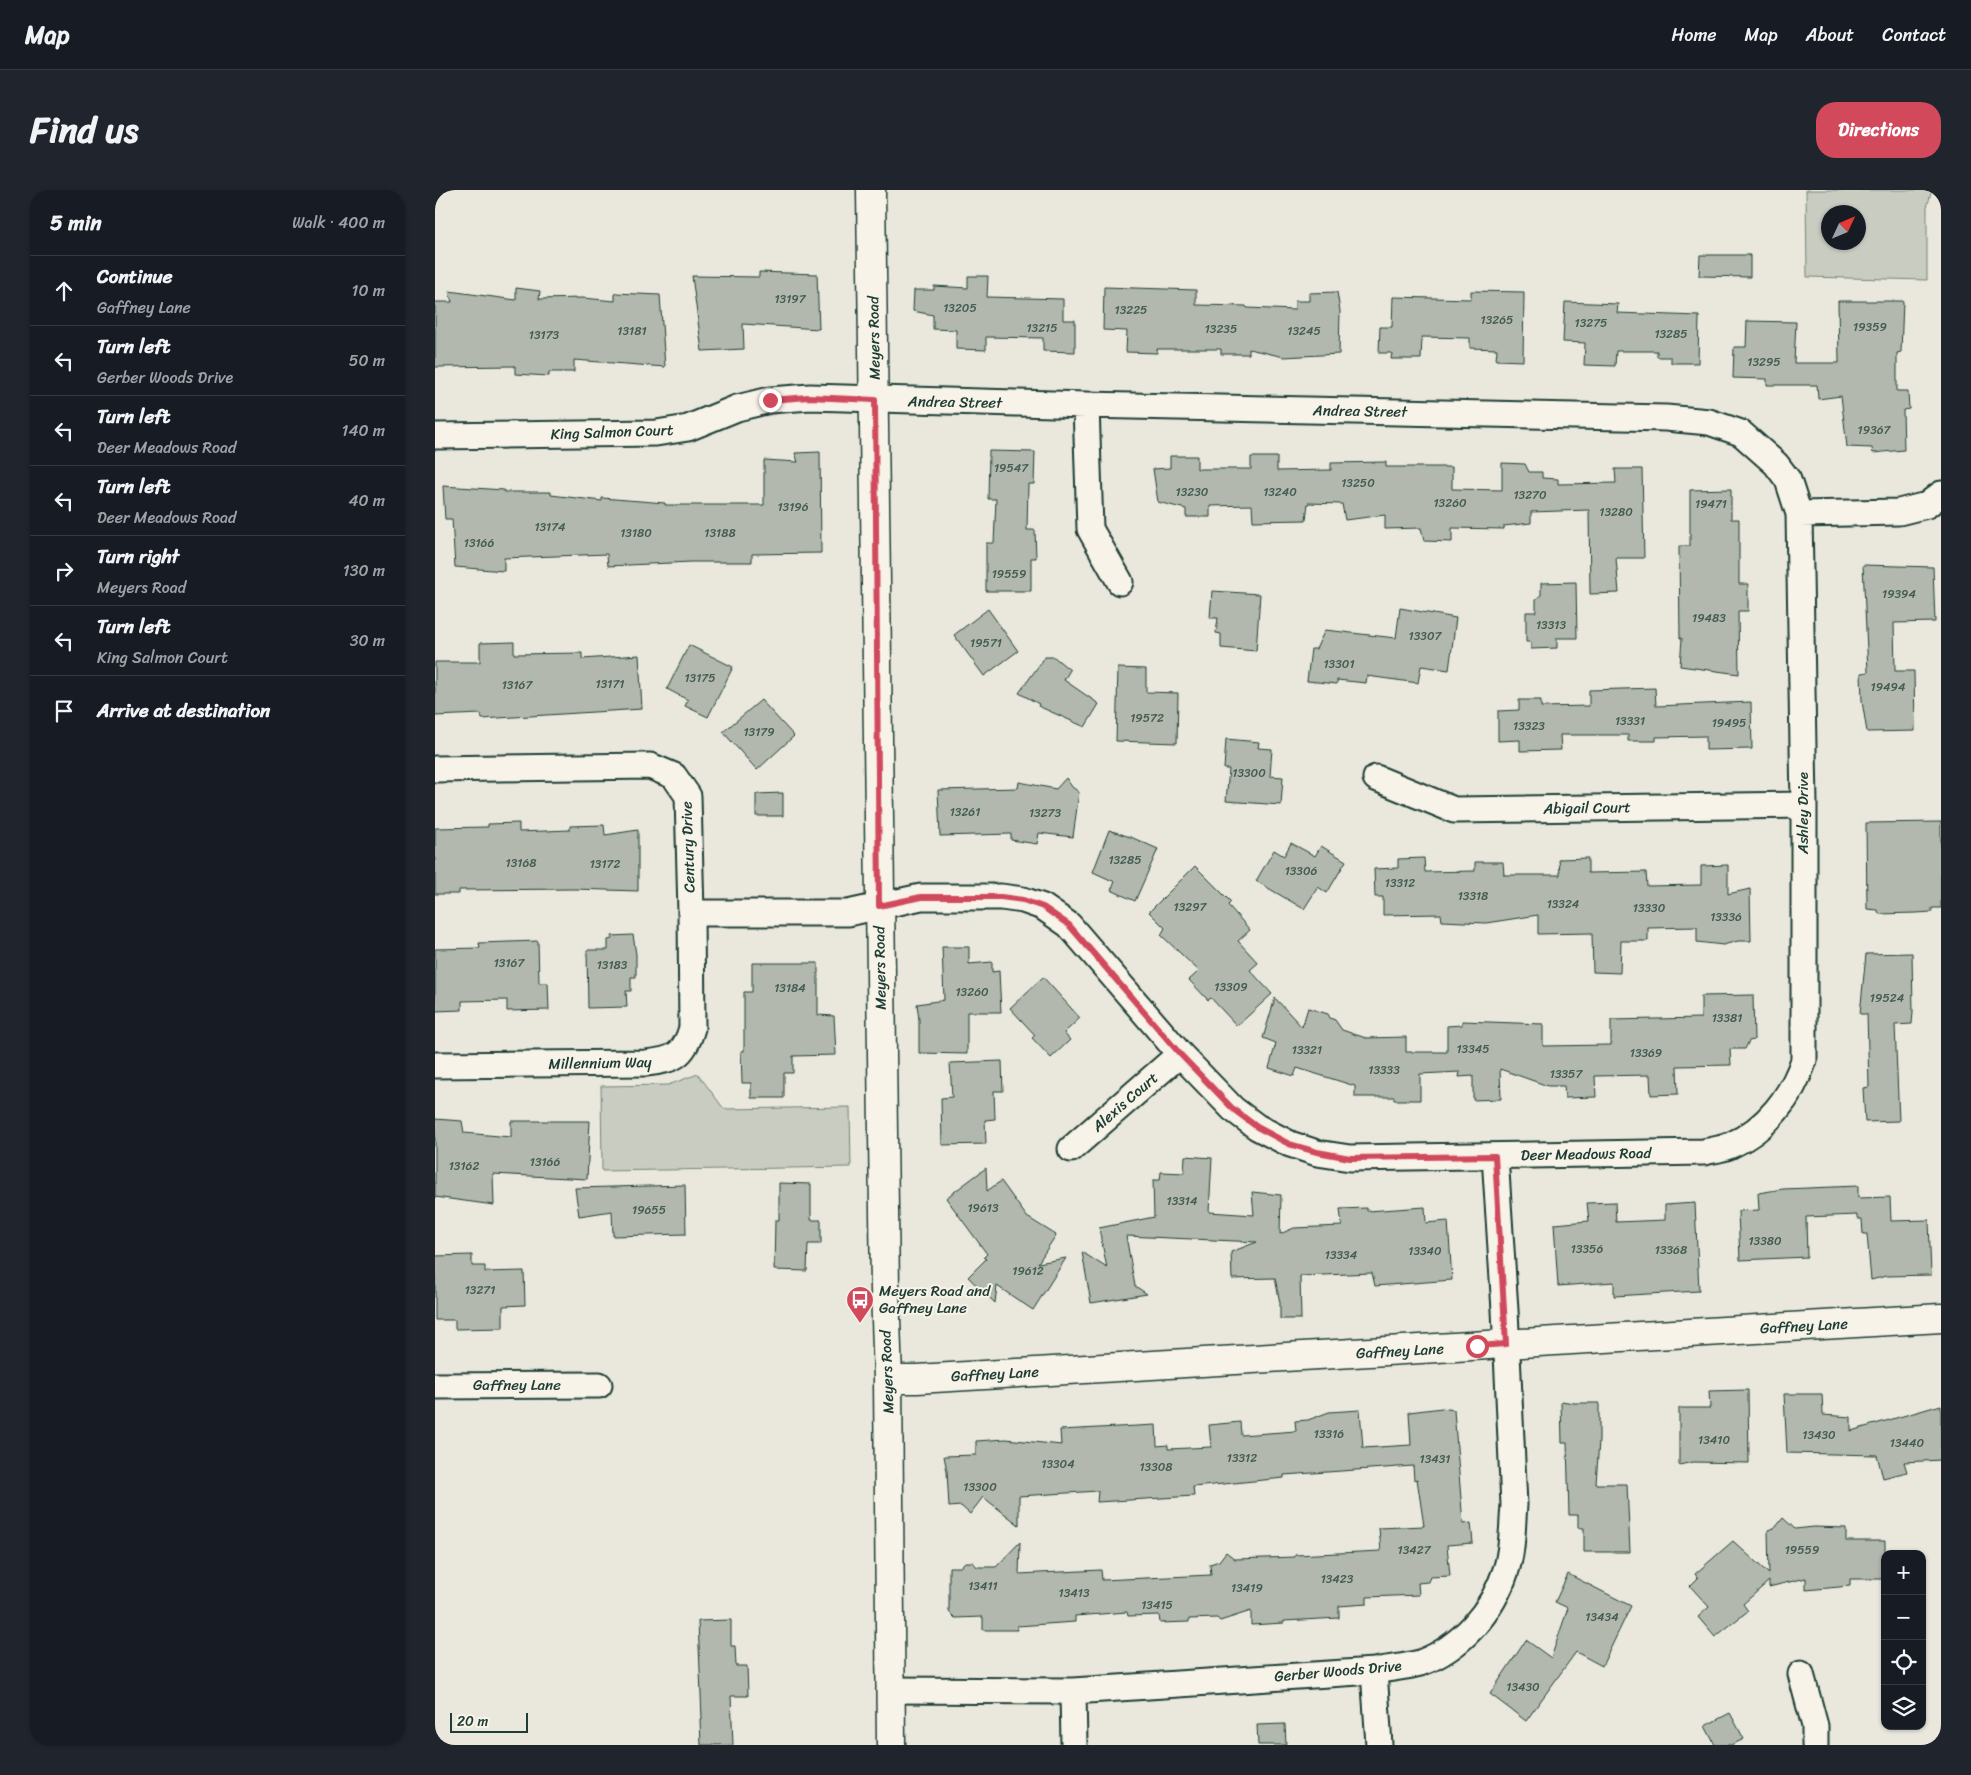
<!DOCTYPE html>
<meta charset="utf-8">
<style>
:root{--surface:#171b24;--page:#20242c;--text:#f1f3f6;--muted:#9ea1a6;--line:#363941;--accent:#d1495b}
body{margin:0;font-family:Sriracha,sans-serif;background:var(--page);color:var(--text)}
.controls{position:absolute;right:15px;bottom:15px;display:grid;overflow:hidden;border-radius:10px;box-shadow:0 1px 4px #0004}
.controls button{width:45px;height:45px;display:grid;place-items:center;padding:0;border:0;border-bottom:1px solid var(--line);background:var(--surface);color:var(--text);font:25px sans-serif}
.compass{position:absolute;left:1386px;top:15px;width:45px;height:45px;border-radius:50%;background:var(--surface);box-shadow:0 1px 4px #0004;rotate:46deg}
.scale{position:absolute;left:15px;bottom:12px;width:78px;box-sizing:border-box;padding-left:5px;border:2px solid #1f3d34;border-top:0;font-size:14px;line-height:18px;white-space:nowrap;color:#1f3d34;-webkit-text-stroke:4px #f7f3e8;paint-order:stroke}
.stop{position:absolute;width:15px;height:15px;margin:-11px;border:4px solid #d1495b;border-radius:50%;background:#fff}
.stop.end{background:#d1495b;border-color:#fff;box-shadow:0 1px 5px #0008}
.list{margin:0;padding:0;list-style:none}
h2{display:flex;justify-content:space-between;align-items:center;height:65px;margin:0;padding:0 20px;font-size:21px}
h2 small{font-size:16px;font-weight:400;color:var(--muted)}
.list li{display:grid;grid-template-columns:32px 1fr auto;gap:15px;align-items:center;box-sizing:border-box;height:70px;padding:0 20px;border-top:1px solid var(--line)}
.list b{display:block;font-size:19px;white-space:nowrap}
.list p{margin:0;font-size:16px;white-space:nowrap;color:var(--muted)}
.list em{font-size:16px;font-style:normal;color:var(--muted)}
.icon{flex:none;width:28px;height:28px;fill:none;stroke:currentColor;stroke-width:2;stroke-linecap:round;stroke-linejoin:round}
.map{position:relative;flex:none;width:1506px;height:1555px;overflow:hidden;border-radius:20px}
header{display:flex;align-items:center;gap:30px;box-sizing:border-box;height:70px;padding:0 25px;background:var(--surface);border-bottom:1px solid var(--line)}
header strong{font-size:24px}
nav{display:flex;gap:28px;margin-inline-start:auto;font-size:18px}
.intro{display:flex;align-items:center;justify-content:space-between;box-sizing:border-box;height:120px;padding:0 30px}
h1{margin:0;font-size:35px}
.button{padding:12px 22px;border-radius:20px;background:var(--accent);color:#fff;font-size:18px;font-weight:700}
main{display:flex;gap:30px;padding:0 30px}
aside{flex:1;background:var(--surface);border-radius:20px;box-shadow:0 1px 4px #0004}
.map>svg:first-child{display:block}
.green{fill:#c8ccc1;stroke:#74847a;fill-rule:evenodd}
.building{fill:#b2b8ae;stroke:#1f3d34}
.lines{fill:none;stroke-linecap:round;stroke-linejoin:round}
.street-casing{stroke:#1f3d34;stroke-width:29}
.secondary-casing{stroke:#1f3d34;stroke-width:31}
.street{stroke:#f7f3e8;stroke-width:25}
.secondary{stroke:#f7f3e8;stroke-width:28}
.route{stroke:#d1495b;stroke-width:6}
.labels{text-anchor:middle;stroke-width:4;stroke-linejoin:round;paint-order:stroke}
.number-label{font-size:12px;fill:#445c52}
.street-label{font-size:15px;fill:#1f3d34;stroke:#f7f3e8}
.poi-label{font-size:15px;fill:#1f3d34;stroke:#f7f3e8;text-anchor:start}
</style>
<header>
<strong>Map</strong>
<nav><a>Home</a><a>Map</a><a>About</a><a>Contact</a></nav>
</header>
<div class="intro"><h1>Find us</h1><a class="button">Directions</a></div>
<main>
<aside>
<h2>5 min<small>Walk · 400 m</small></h2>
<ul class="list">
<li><svg class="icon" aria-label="ahead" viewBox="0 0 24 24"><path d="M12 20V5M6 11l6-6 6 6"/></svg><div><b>Continue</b><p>Gaffney Lane</p></div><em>10 m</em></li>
<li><svg class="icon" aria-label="left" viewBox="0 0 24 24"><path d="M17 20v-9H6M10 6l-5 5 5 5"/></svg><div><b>Turn left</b><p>Gerber Woods Drive</p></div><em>50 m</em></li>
<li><svg class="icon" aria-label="left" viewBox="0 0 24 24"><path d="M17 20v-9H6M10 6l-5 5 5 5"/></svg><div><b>Turn left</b><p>Deer Meadows Road</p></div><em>140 m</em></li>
<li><svg class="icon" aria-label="left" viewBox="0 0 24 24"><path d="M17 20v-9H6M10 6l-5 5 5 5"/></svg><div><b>Turn left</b><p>Deer Meadows Road</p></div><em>40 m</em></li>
<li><svg class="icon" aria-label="right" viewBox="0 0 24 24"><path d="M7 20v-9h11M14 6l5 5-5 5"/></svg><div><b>Turn right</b><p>Meyers Road</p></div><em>130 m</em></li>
<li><svg class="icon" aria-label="left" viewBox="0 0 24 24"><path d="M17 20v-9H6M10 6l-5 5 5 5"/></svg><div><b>Turn left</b><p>King Salmon Court</p></div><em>30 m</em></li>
<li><svg class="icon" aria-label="arrive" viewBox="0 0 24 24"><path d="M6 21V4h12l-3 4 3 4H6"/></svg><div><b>Arrive at destination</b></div></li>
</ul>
</aside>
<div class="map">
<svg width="1506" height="1555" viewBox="0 0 1506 1555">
<rect width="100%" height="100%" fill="#eae8dd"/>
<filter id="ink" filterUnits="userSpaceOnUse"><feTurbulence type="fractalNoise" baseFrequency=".02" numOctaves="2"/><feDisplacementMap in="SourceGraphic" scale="10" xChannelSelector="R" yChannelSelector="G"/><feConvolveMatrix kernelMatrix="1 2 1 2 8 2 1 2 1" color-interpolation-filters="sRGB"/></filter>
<g filter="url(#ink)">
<!-- green -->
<path class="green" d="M1371,0H1497L1492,17V90L1372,87ZM1394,22H1424V52H1394Z
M263,884L289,919L415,917L416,977L167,981L166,896L233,895Z"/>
<!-- building -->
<path class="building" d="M1265,65H1315V87L1264,86Z
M324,82L382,84L384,139L308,134L309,159L267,161L257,86L324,87Z
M533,86H553L552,107L628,109V130H640V162L608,161V148L551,147V160L521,159V140L498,139V125L478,121L479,100H499V96L533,98Z
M669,97L761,100V115L811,116L812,118L860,120V111H874V103L902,102L905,121L904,164L849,167L814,159V164H786V159H722V163L691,162L692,141L668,140Z
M81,98L105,101L104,109L148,108L180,111V103L225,105L230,177L139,170V182H114V186L80,184V176L0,177V112H17L14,101L81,110Z
M1036,101L1089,102L1088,171L1061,170L1062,159L1035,158V148L987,147L986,169H956L957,163H944L945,137H957L958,107L1036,109Z
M1403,111H1468L1466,162L1462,163V201H1473L1474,219L1468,220L1469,260L1438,263L1437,258L1412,257L1406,206L1383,209L1382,195H1332V189L1298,188L1299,157H1311L1312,131L1361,132L1359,173H1404Z
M1130,112L1183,114L1182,123L1264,126L1263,173H1236V167H1222V161H1181L1180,176L1149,175L1150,153L1128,152Z
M554,261L600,262L599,294H593L592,340H600L601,368H596V401H551V353H559L561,309H553Z
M385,262L386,363L317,364V372H256L173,376L172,364L69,368V381L20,377L17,329H10L8,296L69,300V302H116V305L167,311V308L230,313V315H329V270L363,272L360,263Z
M735,266H762V279H816V267H842V281L896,280V273L951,272V277H1017V299L1067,300V273L1090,274L1094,282H1107V288L1123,289V294L1181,293L1180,279H1207L1209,368H1181L1184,403L1155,404L1154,320L1096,322V333L1069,336V339L1017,338V352L989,351L986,338L950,339V325L910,330L907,314L873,313L871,330L818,331L817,315L775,316V327H751V319L723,312L718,279L735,278Z
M1296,299V329H1304V394H1313V421H1303L1304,484L1245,476L1247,448H1245L1244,356H1255V300Z
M1428,375L1498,377L1500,432L1459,433L1460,481H1479L1480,541L1432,542L1427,511L1426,483L1433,482Z
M1141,392L1142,448H1122V458L1096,459V452H1091V422H1101V409L1106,405V393Z
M777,401L825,404L821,461L786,458V444L781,443L783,428H775Z
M965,418L1021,428L1014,480L986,476L983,493L932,486L931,493L902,490V494L872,491L876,459H881L890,440L961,448Z
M553,419L583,461L549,486L519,445Z
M79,452V464L147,463V469L204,465L207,519L47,529L46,524L0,526V472H45V453Z
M254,455L298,477L273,527L250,516L253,510L232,499Z
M610,467H619L635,480L629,490L664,514L650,537L603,516L604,514L584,503Z
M683,478L711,479V502L743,503L742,553L681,551Z
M1220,498L1221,516L1316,512L1317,559L1271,560V546L1221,547V551H1193V545H1125L1126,560L1085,561V550L1063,551V521L1084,520V510H1106V517L1154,516V500Z
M326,510L359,546L322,580L288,542Z
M791,549L824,552L823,558L837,559L835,586L848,587L846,615L791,611L794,579H789Z
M631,588L637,597L644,602L638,647L604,643L602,654L576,650V644L505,646L503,600L583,598L584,592L621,599Z
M348,603V626H321V604Z
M1506,632V718H1497V722L1481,723L1444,724L1443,720L1432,719L1431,633Z
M84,633V642L135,640V636L169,635L170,645L203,640V701L140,699L24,700V704H0V638L53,637V634Z
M674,640L698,648L723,659L700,711L676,700L680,692L658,682Z
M856,653L880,666L886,656L911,671L892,703L883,697L869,719L821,691L839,660L849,666Z
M989,668L990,682L1040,681V672H1068L1069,685H1125L1124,669L1153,668V683L1211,682L1212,696L1266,695V676L1293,675V704L1315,699L1316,751H1303L1288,755L1262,752V737L1213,738V751H1186L1185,783L1158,782L1157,743L1103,744V725L1051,733L1007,731L1006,724L948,725V707H940L939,679L963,678V669Z
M760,676L796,712L793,715L815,740L803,751L823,773L815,780L837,804L802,836L776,808L773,810L754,790L764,781L726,745L730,738L714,722Z
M198,745L201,764V787H196V801H191L192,817L153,818L152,760H173V750L177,749V746Z
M103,751L104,793H113L114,820L72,821V810L27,811V820L0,821V759L45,758L44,753Z
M507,757H534V774L557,772V782L564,781L566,822H532V864L484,863V830L482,814L509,810Z
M1477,763L1478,822L1477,834L1460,835L1464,931L1430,932L1428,898L1434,897L1432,824H1425L1431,764Z
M317,773H383V825L399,826L401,865L358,866V883H349V908H316V893H307L306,861H309V802H317Z
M608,787L645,828L629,843L635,850L616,868L597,848L600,845L575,818Z
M1318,805L1319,850L1314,851L1310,859H1295L1296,875L1242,876L1243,904L1216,905L1215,885L1160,886L1161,907L1130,908L1129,896H1113L1065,879L1066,909L1038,910V886L1024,887L1025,882L985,884V910H959V907H920V896L862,878L859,886L834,878L841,853L828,848L840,808L867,837L873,818L893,824L895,828L900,830L907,840L931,848L971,847V862H1012V836L1027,835V831L1108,834V856L1176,855V830L1266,828V806Z
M567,871L568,901H559L560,929L550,930L551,954L507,955L506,908L517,907L515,873Z
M0,929L27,931L29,943L76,947V931H155L152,989L58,984L59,1015L0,1007Z
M750,966L777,968L774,1022L819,1025L817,1002L846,1005L845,1044L859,1038L907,1036L905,1019L932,1018V1021L990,1017L991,1033L1013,1031L1017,1090L940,1096L937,1083L865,1086L866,1129H845V1113L840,1088L797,1089L796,1062L822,1052L691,1046L700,1096L712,1104L656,1113L647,1062L672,1078L664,1038L719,1027L718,990H725L726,982L749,983Z
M551,978L552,1001L566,991L592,1027L621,1045L603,1073L631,1068L598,1120L562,1096L560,1113L533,1087L551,1069L549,1067L552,1064L511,1008Z
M344,993L376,994V1030H386V1054H373L372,1081L339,1080L340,1030H344Z
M250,995L251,1044L178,1046L177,1021L144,1026L140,998Z
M1423,996V1008L1455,1007L1456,1031L1494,1030L1496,1085L1451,1086L1436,1090L1432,1044H1428L1427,1029H1422V1025L1371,1027L1372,1067L1305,1070L1303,1021L1324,1020L1323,1003L1348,999Z
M1180,1012L1181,1032L1230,1030V1015L1260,1013L1264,1101L1179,1106V1092L1123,1096L1119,1034L1154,1031L1152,1013Z
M37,1065V1076H50V1082L89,1081L90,1115L68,1116V1138L20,1139V1130H0V1066Z
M1313,1200L1314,1273L1258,1272L1244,1275V1218H1275L1274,1201Z
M1349,1204H1387L1388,1225L1416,1227V1241L1506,1215V1270L1469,1272L1472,1282L1448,1288L1442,1265L1352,1263Z
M1126,1211L1139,1213H1164V1251L1161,1294H1192L1195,1362H1149V1338H1143V1325H1134L1132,1253H1127Z
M1007,1218L1019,1220L1028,1334L1036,1333L1038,1353L1012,1355L1015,1386L995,1387L993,1392L983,1393L984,1405L932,1407V1414L904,1416V1428L849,1431V1433L816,1435V1421L785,1431L782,1428L754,1429V1432L725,1433L724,1425L693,1426L692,1422L640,1426V1432L582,1436V1440H548V1427L520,1428L514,1422V1377H525L530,1372H538L542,1377H561L585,1352L584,1384L666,1380L667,1390L776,1385L775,1374L784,1371L791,1362L800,1369L860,1367V1365L946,1361L944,1338L989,1336L982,1289L979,1290L978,1276L849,1285V1288L758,1297L759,1306L662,1312L663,1301L584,1306V1335L548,1307L535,1324L526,1316L514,1317L512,1281L509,1266L541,1265V1251L571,1249L626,1255L625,1240L721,1235L722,1256L733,1255V1259L776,1257L774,1235L805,1232L806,1245L861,1241L860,1231L873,1230L894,1222L925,1220L928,1258L976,1255L974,1222Z
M1348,1328L1360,1339L1379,1337L1411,1338V1351H1450V1389H1415V1396L1371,1400V1388L1334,1397V1391L1308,1414L1313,1421L1280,1447L1263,1427L1274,1417L1255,1396L1263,1388L1260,1384L1298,1351L1334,1384L1333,1340L1341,1337Z
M1133,1384L1196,1416L1167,1476L1141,1462L1091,1531L1055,1504L1091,1450L1116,1468L1133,1418L1120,1412Z
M296,1430V1456H300L301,1476H312L313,1506H296L298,1555H266L265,1529H267L263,1431Z
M1295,1523L1309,1549L1296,1555H1280L1270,1536Z
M850,1534L851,1555H823L822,1535Z"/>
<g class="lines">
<defs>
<path id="street" d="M651,215L655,339L685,392
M0,246L221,243L253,238L302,218L335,210L375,207L651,215L1231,228L1274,232L1306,243L1341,274L1353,290L1364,324L1369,615V870C1357,906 1332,939 1296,955C1288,959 1278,960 1269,962L915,968L882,963L855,954L822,937L798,919L745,864L634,735L608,717L588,710L566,707H486L413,723H256L253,606L239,586L215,576L0,579
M1364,324L1464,322L1492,315L1506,304
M941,588L1019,620L1369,615
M0,875L211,873C239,870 249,866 257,838L256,723
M636,959L745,864
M0,1196L164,1195
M939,1481L944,1555
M1366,1484L1380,1536V1555
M455,1500L638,1501L939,1481C954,1478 971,1477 985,1473C1026,1458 1058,1421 1071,1380C1078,1360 1077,1336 1079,1315L1070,1120L1060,966
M638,1501L639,1555"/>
<path id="secondary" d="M436,0L450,1099L453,1189L456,1555
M453,1189H482L1506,1128"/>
</defs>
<!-- street casing -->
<use href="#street" class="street-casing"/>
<!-- secondary casing -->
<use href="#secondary" class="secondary-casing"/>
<!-- street -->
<use href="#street" class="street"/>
<!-- secondary -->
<use href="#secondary" class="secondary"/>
</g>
</g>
<g class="lines" filter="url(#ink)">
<!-- route -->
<path class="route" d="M335,210L374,207L440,210L444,716L486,707H566L588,710L608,717L634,735L745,864L798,919L822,937L854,954L882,962L915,968L1060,966L1071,1154L1042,1156"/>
</g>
<!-- icons -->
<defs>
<symbol id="bus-pin" viewBox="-11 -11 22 30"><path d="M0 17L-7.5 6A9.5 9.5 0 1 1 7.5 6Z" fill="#d1495b" stroke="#f7f3e8"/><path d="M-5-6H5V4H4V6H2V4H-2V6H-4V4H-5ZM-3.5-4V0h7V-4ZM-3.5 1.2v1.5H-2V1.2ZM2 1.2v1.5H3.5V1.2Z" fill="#fff"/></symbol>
</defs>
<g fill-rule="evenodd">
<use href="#bus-pin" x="409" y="1094" width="32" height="43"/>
</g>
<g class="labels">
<!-- number labels -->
<g class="number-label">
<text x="355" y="113">13197</text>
<text x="525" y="122">13205</text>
<text x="696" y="124">13225</text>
<text x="1062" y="134">13265</text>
<text x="1156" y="137">13275</text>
<text x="1435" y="141">19359</text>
<text x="607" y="142">13215</text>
<text x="786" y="143">13235</text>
<text x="197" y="145">13181</text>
<text x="869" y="145">13245</text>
<text x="1236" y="148">13285</text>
<text x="109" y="149">13173</text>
<text x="1329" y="176">13295</text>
<text x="1439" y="244">19367</text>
<text x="576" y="282">19547</text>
<text x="923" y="297">13250</text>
<text x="757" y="306">13230</text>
<text x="845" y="306">13240</text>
<text x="1095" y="309">13270</text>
<text x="1015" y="317">13260</text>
<text x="1276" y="318">19471</text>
<text x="358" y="321">13196</text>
<text x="1181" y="326">13280</text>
<text x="115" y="341">13174</text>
<text x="201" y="347">13180</text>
<text x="285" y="347">13188</text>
<text x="44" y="357">13166</text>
<text x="574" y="388">19559</text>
<text x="1464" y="408">19394</text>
<text x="1274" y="432">19483</text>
<text x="1116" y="439">13313</text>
<text x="990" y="450">13307</text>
<text x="551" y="457">19571</text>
<text x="904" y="478">13301</text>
<text x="265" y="492">13175</text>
<text x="175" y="498">13171</text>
<text x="82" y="499">13167</text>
<text x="1453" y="501">19494</text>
<text x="712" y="532">19572</text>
<text x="1195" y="535">13331</text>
<text x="1294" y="537">19495</text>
<text x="1094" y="540">13323</text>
<text x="324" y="546">13179</text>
<text x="814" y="587">13300</text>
<text x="530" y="626">13261</text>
<text x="610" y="627">13273</text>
<text x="690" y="674">13285</text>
<text x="86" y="677">13168</text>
<text x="170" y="678">13172</text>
<text x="866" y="685">13306</text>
<text x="965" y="697">13312</text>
<text x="1038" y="710">13318</text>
<text x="1128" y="718">13324</text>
<text x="755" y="721">13297</text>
<text x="1214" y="722">13330</text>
<text x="1291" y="731">13336</text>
<text x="74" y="777">13167</text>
<text x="177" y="779">13183</text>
<text x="796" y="801">13309</text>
<text x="355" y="802">13184</text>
<text x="537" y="806">13260</text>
<text x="1452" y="812">19524</text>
<text x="1292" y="832">13381</text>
<text x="1038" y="863">13345</text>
<text x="872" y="864">13321</text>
<text x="1211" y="867">13369</text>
<text x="949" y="884">13333</text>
<text x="1131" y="888">13357</text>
<text x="110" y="976">13166</text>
<text x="29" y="980">13162</text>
<text x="747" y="1015">13314</text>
<text x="548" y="1022">19613</text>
<text x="214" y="1024">19655</text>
<text x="1330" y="1055">13380</text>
<text x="1152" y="1063">13356</text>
<text x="1236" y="1064">13368</text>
<text x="990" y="1065">13340</text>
<text x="906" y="1069">13334</text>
<text x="593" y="1085">19612</text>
<text x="45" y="1104">13271</text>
<text x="894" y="1248">13316</text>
<text x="1384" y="1249">13430</text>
<text x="1279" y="1254">13410</text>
<text x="1472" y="1257">13440</text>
<text x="807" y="1272">13312</text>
<text x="1000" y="1273">13431</text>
<text x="623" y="1278">13304</text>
<text x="721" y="1281">13308</text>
<text x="545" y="1301">13300</text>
<text x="979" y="1364">13427</text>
<text x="1367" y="1364">19559</text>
<text x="902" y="1393">13423</text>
<text x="548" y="1400">13411</text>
<text x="812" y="1402">13419</text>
<text x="639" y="1407">13413</text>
<text x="722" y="1419">13415</text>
<text x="1167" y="1431">13434</text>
<text x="1088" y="1501">13430</text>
</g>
<!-- street labels -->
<g class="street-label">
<text transform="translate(439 148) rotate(-91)" y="5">Meyers Road</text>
<text transform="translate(520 212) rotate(1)" y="5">Andrea Street</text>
<text transform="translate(925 221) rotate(1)" y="5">Andrea Street</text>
<text transform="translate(177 242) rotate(-2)" y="5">King Salmon Court</text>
<text transform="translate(1152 618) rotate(-1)" y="5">Abigail Court</text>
<text transform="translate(1368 623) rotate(-90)" y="5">Ashley Drive</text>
<text transform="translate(253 657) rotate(-92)" y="5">Century Drive</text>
<text transform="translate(445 778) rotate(-91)" y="5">Meyers Road</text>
<text transform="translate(165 873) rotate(-1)" y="5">Millennium Way</text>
<text transform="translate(690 912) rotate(-41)" y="5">Alexis Court</text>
<text transform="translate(1151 964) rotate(-1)" y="5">Deer Meadows Road</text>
<text transform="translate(1369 1136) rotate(-3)" y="5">Gaffney Lane</text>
<text transform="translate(965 1161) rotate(-3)" y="5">Gaffney Lane</text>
<text transform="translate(452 1182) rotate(-92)" y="5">Meyers Road</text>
<text transform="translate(560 1184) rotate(-3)" y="5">Gaffney Lane</text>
<text x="82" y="1200">Gaffney Lane</text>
<text transform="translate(903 1481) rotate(-5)" y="5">Gerber Woods Drive</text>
</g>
<!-- poi labels -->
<g class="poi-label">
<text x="444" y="1106">Meyers Road and<tspan x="444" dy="17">Gaffney Lane</tspan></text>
</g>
</g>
</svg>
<div class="controls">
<button>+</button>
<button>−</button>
<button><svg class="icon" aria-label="locate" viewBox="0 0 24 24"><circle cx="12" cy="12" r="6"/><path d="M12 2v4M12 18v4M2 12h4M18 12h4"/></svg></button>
<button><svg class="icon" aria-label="layers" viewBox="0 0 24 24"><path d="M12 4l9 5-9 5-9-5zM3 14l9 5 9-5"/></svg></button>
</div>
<svg class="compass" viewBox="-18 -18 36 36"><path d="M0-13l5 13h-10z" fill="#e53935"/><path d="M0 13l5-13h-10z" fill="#9ea1a6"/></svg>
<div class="scale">20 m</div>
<div class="stop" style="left:1042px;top:1156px"></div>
<div class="stop end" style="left:335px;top:210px"></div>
</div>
</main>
